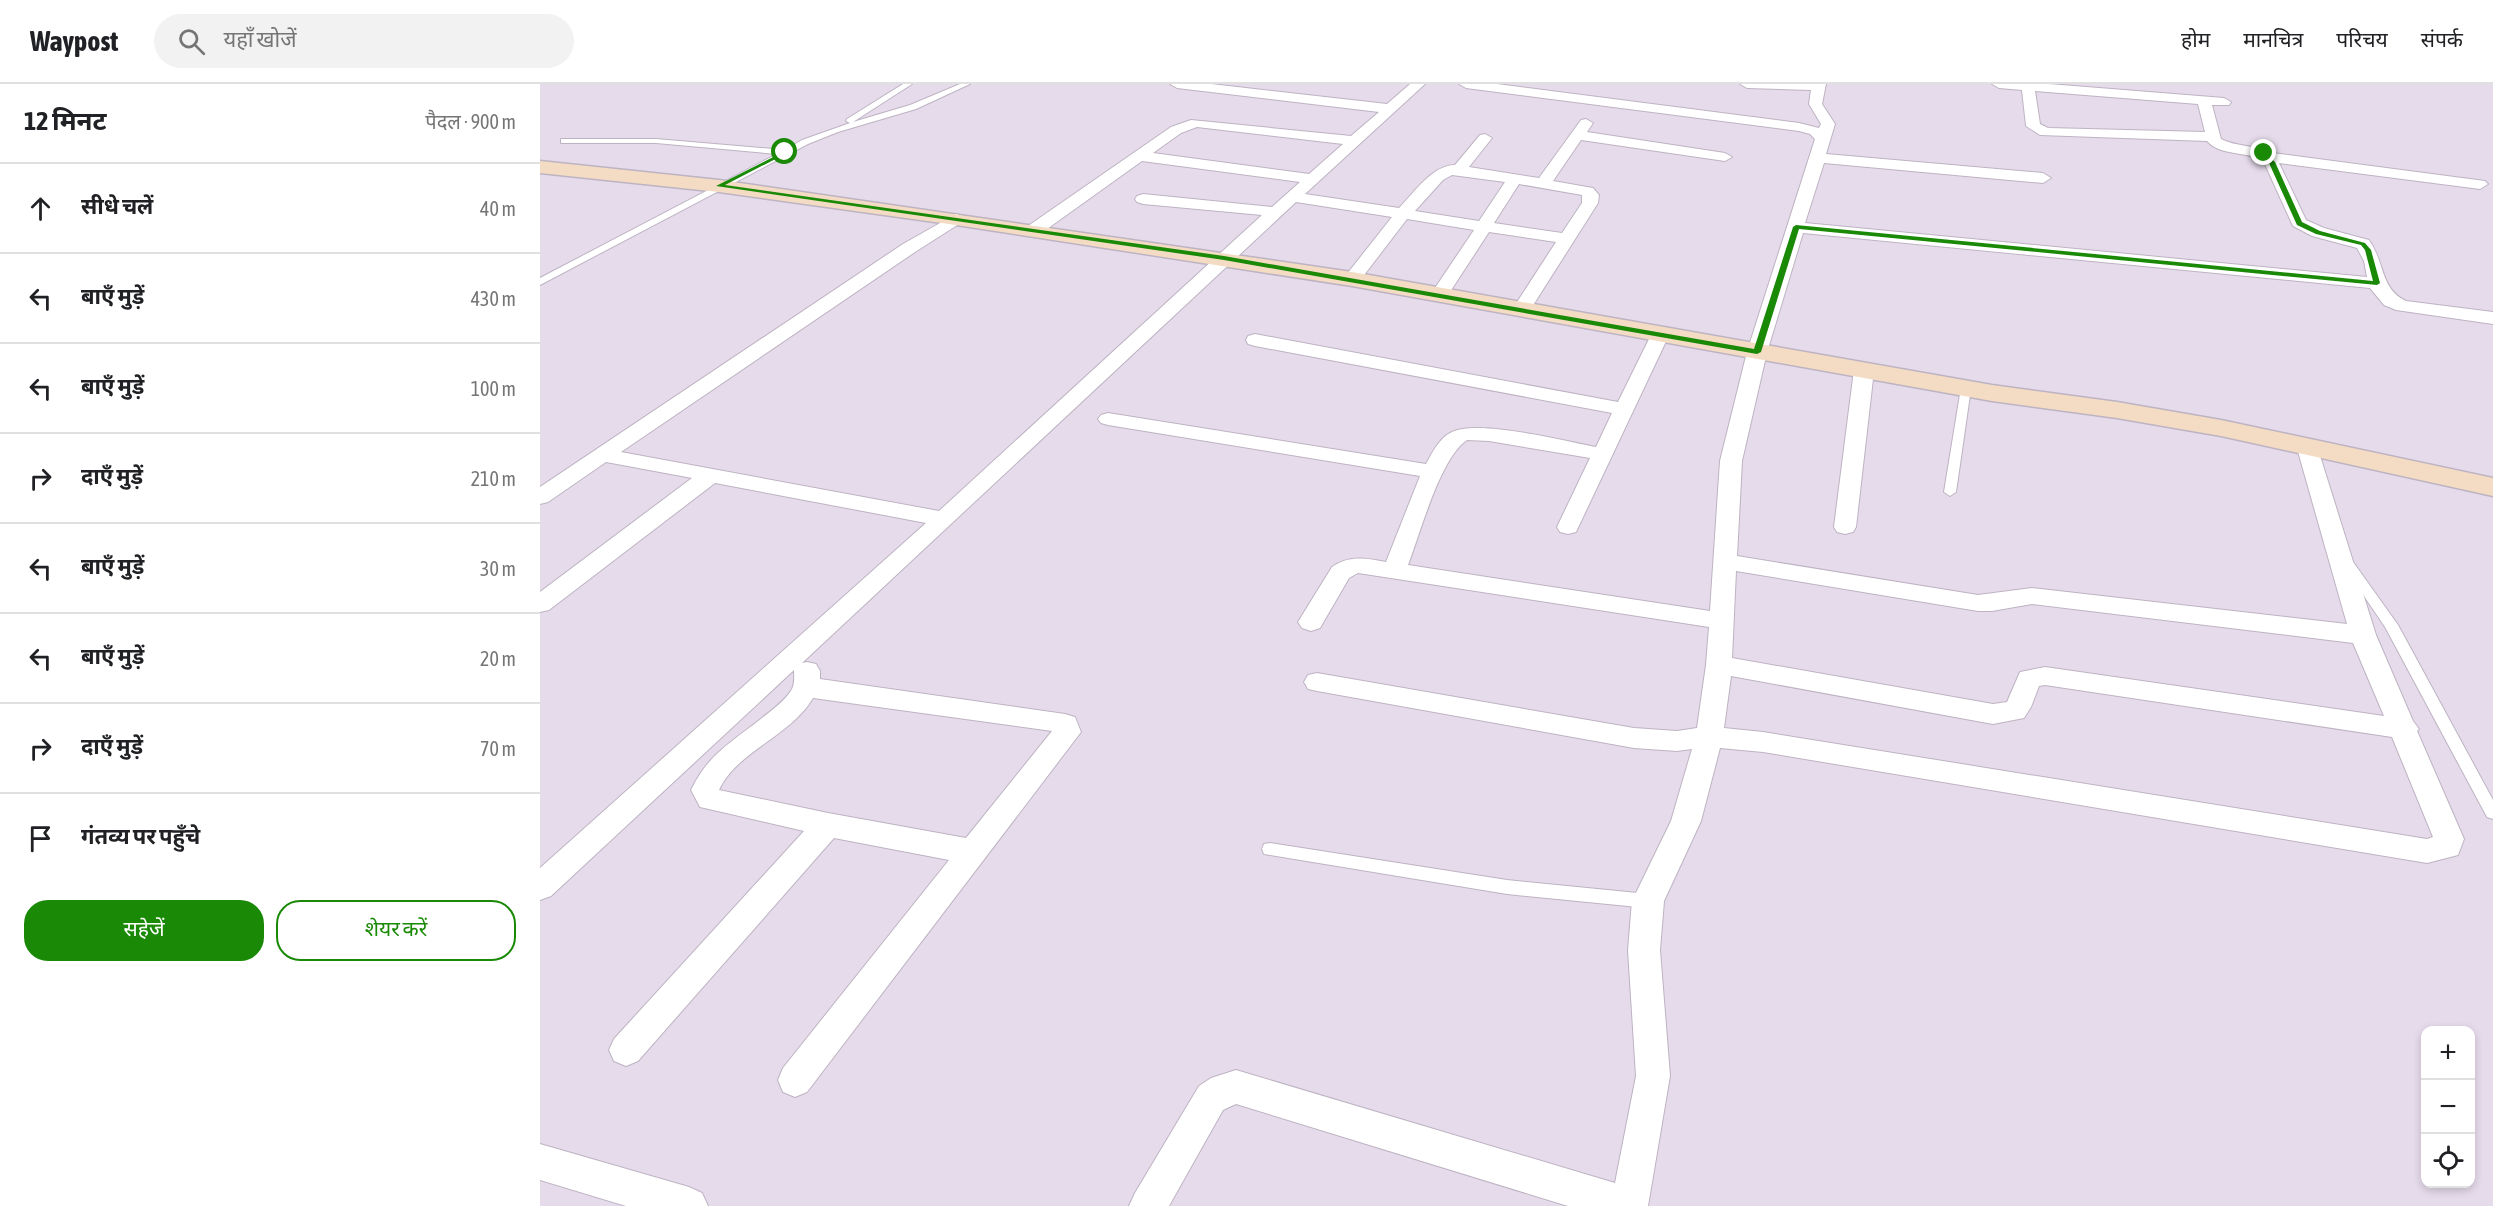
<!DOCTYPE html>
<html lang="hi">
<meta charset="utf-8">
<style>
:root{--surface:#fff;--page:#f2f2f2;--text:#202124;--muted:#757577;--line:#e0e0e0;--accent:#198906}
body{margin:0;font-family:"Asap Condensed","Noto Sans Devanagari",sans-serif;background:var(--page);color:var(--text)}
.controls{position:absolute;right:18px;bottom:18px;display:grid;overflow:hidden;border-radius:12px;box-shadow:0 3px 9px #0003}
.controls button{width:54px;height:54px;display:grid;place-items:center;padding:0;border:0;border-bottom:2px solid var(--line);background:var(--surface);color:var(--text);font:30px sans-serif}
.stop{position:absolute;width:18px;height:18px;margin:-14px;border:4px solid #198906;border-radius:50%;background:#fff}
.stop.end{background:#198906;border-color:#fff;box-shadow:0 2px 6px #0008}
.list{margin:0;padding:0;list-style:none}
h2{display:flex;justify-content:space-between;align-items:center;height:78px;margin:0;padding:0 24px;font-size:26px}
h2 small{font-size:20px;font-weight:400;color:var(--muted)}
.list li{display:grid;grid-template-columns:39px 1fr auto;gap:18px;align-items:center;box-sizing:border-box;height:90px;padding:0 24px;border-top:2px solid var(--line)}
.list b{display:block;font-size:22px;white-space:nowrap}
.list em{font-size:20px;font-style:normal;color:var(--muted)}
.actions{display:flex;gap:12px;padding:18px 24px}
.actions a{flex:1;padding:14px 0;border:2px solid var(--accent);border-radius:24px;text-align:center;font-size:21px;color:var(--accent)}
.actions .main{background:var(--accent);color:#fff}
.icon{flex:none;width:33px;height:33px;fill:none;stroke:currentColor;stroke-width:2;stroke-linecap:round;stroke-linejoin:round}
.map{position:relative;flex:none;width:1953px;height:1122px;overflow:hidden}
header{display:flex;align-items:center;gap:36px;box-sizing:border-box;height:84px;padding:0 30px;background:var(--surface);border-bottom:2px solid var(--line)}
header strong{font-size:28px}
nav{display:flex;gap:33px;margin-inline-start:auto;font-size:21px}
.search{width:420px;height:54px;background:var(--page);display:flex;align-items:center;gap:15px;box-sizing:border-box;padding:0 21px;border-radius:33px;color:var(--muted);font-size:22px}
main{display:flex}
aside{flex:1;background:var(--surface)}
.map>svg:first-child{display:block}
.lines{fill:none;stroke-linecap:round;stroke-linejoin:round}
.lane-casing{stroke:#bdb3c2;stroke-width:2}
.street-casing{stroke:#bdb3c2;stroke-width:2}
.secondary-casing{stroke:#bdb3c2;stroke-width:3}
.lane{fill:#fff;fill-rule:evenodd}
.street{fill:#fff;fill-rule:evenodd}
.secondary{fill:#f3dcc3;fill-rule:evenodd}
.route{fill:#198906}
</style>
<header>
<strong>Waypost</strong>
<div class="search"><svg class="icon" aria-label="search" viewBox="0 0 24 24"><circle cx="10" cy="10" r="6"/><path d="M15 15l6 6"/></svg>यहाँ खोजें</div>
<nav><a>होम</a><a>मानचित्र</a><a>परिचय</a><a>संपर्क</a></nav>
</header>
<main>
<aside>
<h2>12 मिनट<small>पैदल · 900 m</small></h2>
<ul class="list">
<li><svg class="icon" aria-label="ahead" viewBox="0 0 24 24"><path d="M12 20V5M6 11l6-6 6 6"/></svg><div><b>सीधे चलें</b></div><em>40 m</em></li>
<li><svg class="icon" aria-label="left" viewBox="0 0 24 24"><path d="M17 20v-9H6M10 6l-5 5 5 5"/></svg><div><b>बाएँ मुड़ें</b></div><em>430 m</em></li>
<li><svg class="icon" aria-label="left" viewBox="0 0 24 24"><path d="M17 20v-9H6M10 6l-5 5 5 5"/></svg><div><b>बाएँ मुड़ें</b></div><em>100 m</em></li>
<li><svg class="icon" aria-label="right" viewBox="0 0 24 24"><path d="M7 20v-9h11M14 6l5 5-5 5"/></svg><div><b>दाएँ मुड़ें</b></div><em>210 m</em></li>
<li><svg class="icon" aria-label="left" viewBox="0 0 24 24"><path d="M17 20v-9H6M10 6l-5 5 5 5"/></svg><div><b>बाएँ मुड़ें</b></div><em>30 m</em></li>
<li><svg class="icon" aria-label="left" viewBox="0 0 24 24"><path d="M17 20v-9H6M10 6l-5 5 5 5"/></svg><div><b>बाएँ मुड़ें</b></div><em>20 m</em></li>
<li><svg class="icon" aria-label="right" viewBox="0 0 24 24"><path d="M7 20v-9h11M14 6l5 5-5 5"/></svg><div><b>दाएँ मुड़ें</b></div><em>70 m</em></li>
<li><svg class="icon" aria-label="arrive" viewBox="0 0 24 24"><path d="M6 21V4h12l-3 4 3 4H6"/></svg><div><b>गंतव्य पर पहुँचे</b></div></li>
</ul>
<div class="actions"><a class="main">सहेजें</a><a>शेयर करें</a></div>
</aside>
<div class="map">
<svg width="1953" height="1122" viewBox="0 0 1953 1122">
<rect width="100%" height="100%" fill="#e6dbeb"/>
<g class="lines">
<defs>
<path id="lane" d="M363,0H372L313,38L370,21L420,0H430L376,25L298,48L268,60L0,201V194L237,70L116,59H21V55H116L245,66L262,56L310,39L306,37L307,35Z
M1426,301L1431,304L1416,408L1410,412L1404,408L1421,304Z
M1807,474L1811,475L1858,541L1953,716V735L1947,733L1845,543L1801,478Z
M730,759L967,796L1108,810L1114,812L1116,817L1114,822L1108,824L967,810L730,771L724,770L722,765L724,760Z"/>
<path id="street" d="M630,0H671L847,20L870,0H885L765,110L859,124C874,109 892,81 915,81L940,51L945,50L952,54L929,83L999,94L1041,36L1046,35L1053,39L1047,48L1185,69L1192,73L1185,77L1041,56L1013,97L1053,104L1059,111L1058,119L990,226L987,230H975L972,226L1016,158L949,148L906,214H894L891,210L934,146L867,135L818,199H806L803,195L852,133L756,118L262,579L267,578L276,580L280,587V595L525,630L535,633L541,648L267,1008L255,1013L243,1008L238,996L243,984L409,776L294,754L98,977L86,982L74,977L69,966L74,955L264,747L160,723L151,706C168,670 192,658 222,634C232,626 246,616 252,605C255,599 254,592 254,586L11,812L0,816V784L386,439L175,399L9,526L0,528V508L152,394L66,378L8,418L0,420V403L363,160L416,130L422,132L424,135L422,138L375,168L81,368L399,427L722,131L603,120L597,118L595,115L597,112L603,110L732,123L760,98L602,77L500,150H488L486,146L488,142L631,43L651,36L811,52L839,28L637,4ZM657,43L803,60L769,90L613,69L641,49ZM912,91L965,98L939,137L875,127L903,96ZM979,100L1042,111V119L1022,149L954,139ZM273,614L512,647L426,754L288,729L179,706C197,667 251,652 273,614Z
M919,0H957L1259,39L1279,44L1281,40L1269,20L1271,6L1207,4L1200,0H1286L1282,20L1295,40L1286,70L1503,89L1511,94L1503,99L1284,79L1265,139L1827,193L1824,177L1817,164L1772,152L1753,142L1723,76C1705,67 1680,72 1667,57L1500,51L1486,42L1482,6L1459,4L1452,0H1509L1684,14L1691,18L1689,21H1672L1681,55C1696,63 1716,61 1733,69L1945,97L1948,100L1940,105L1739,79L1766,136L1784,144L1829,156C1845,178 1840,205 1866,217L1953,228V240L1856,226L1844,221L1830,204L1263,149L1227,268L1202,377L1197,472L1438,511L1492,504L1807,540L1757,364L1760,359L1768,358L1776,359L1836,551L1873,637L1879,645L1877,647L1924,755L1918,771L1887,779L1223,668L1180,664L1161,737L1124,817L1120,866L1130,992L1108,1122H1028L696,1020L683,1026L629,1122H589L595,1109L659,1002L671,994L696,986L1075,1099L1096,992L1088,866L1092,817L1131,737L1152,665L1137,667L1094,664L777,607L768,605L764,598L768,591L777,589L1094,644L1137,647L1157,644L1166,581L1169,543L818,489L809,494L780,544L771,547L762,544L758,538L792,483C809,471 826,474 846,478L880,392L568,341L561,339L558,335L561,331L568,329L886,380C892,369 900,353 912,348C938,335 1025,357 1056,363L1072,329L715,262L708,260L706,256L708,252L715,250L1078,318L1111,251L1113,247H1127L1129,251L1036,448L1028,450L1020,448L1017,443L1050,374L949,357L927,356C900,374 880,450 868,481L1170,527L1180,377L1207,268L1275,55L1270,50L1259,47L926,4ZM1495,7L1658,20L1665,48L1508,44L1500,40ZM1196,487L1438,527H1452L1492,520L1813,559L1844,632L1505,583L1480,588L1467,618L1453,620L1192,574ZM1191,592L1453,640L1484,634L1491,623L1499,602L1505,601L1852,653L1893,753L1887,755L1223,648L1184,644Z
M1324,280L1331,282L1334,286L1316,443L1313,448L1305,450L1297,448L1294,443L1314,286L1317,282Z
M0,1060L149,1103L162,1109L168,1122H86L0,1096Z"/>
<path id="secondary" d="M0,77L179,96L812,188L1452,301L1577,318L1681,336L1953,394V412L1681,352L1577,334L1452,317L812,202L416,141L179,108L0,89Z"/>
</defs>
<!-- lane casing -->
<use href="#lane" class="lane-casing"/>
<!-- street casing -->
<use href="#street" class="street-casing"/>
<!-- secondary casing -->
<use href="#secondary" class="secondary-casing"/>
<!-- lane -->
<use href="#lane" class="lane"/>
<!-- street -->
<use href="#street" class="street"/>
<!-- secondary -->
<use href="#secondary" class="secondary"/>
</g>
<!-- route -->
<path class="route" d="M245,67L247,69L185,101L684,172L1214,265L1253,143L1256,141L1833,197L1825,166L1821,161L1776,150L1757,141L1729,79L1721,69L1724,68L1735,78L1762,138L1780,147L1825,159L1831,166L1840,199L1837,201L1259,145L1221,268L1217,270L684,176L176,102Z"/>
</svg>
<div class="controls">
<button>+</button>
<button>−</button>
<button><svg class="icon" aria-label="locate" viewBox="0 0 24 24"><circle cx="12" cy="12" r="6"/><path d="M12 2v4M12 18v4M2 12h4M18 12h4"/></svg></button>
</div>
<div class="stop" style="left:245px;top:68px"></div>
<div class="stop end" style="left:1724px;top:69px"></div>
</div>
</main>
